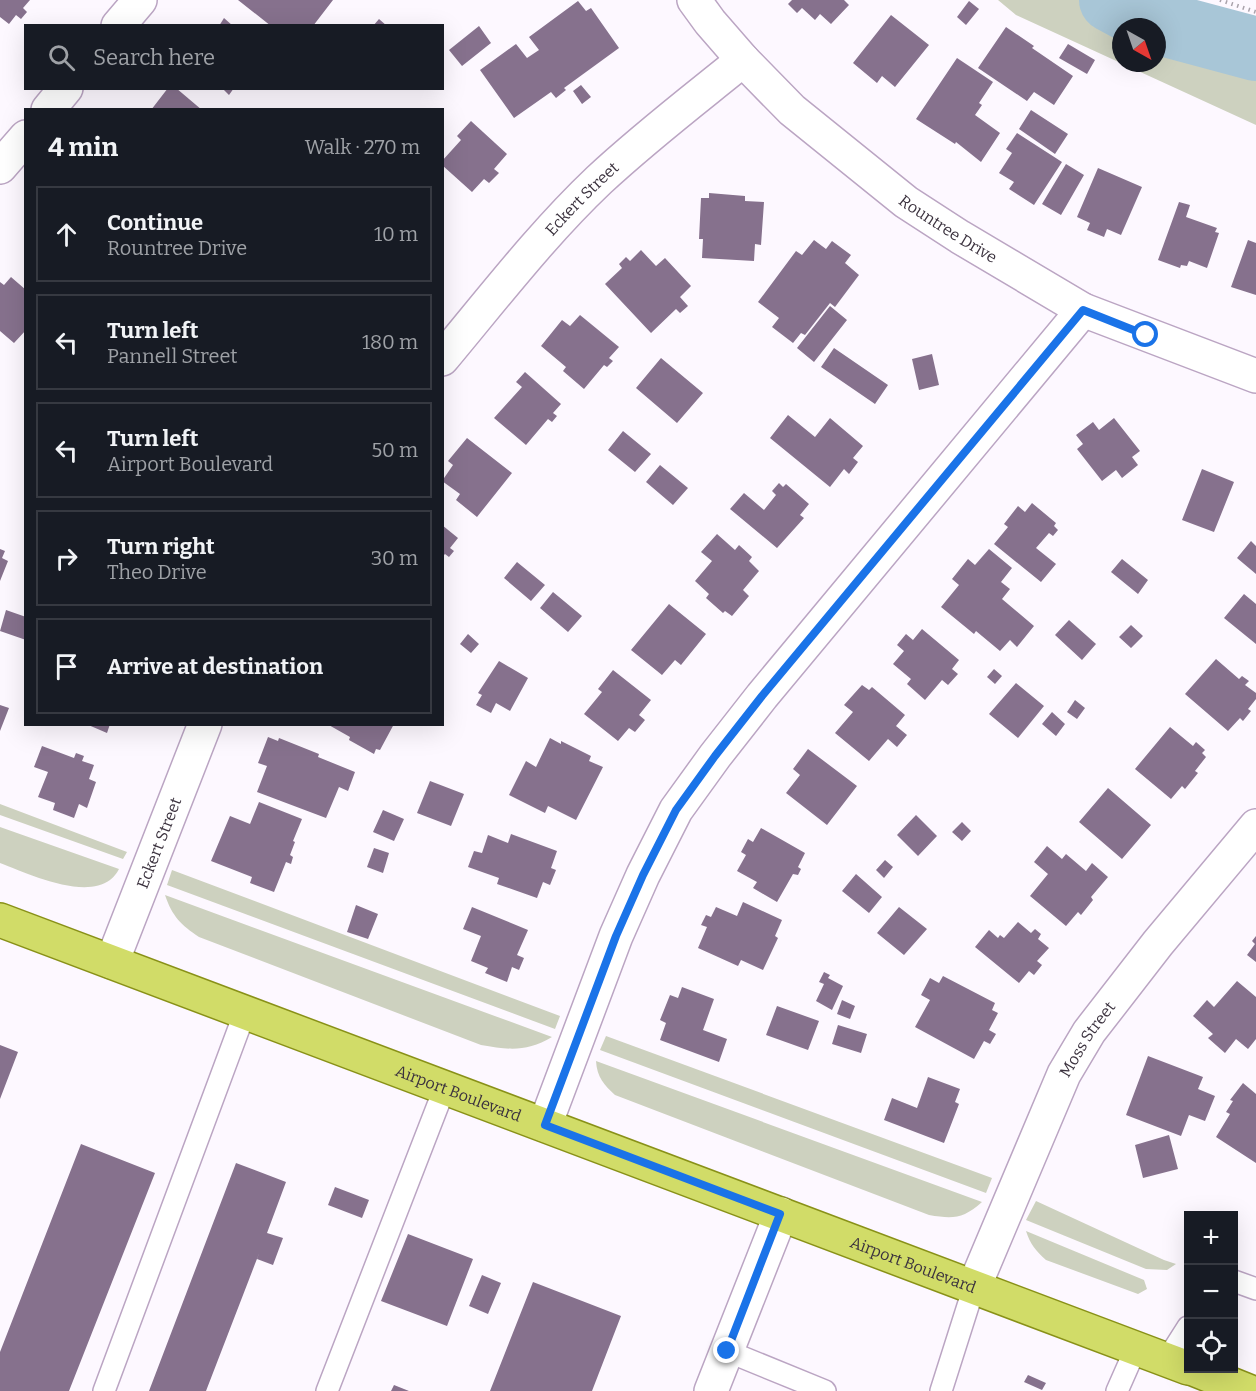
<!DOCTYPE html>
<meta charset="utf-8">
<style>
:root{--surface:#171b24;--page:#242831;--text:#f1f3f6;--muted:#9ea1a6;--line:#363941}
body{margin:0;font-family:Bitter,serif;background:var(--page);color:var(--text)}
.controls{position:absolute;right:18px;bottom:18px;display:grid;overflow:hidden;border-radius:0px;box-shadow:0 6px 24px #0002}
.controls button{width:54px;height:54px;display:grid;place-items:center;padding:0;border:0;border-bottom:2px solid var(--line);background:var(--surface);color:var(--text);font:30px sans-serif}
.compass{position:absolute;left:1112px;top:18px;width:54px;height:54px;border-radius:50%;background:var(--surface);box-shadow:0 6px 24px #0002;rotate:140deg}
.stop{position:absolute;width:18px;height:18px;margin:-14px;border:4px solid #1a73e8;border-radius:50%;background:#fff}
.stop.end{background:#1a73e8;border-color:#fff;box-shadow:0 2px 6px #0008}
.list{margin:0;padding:0;list-style:none}
h2{display:flex;justify-content:space-between;align-items:center;height:78px;margin:0;padding:0 24px;font-size:26px}
h2 small{font-size:20px;font-weight:400;color:var(--muted)}
.list li{display:grid;grid-template-columns:39px 1fr auto;gap:18px;align-items:center;box-sizing:border-box;height:96px;margin:0 12px 12px;padding:0 12px;border:2px solid var(--line);border-radius:0px}
.list b{display:block;font-size:22px;white-space:nowrap}
.list p{margin:0;font-size:20px;white-space:nowrap;color:var(--muted)}
.list em{font-size:20px;font-style:normal;color:var(--muted)}
.icon{flex:none;width:33px;height:33px;fill:none;stroke:currentColor;stroke-width:2;stroke-linecap:round;stroke-linejoin:round}
.map{position:relative;flex:none;width:1256px;height:1391px;overflow:hidden}
.search{position:absolute;background:var(--surface);box-shadow:0 6px 24px #0002;left:24px;top:24px;width:420px;height:66px;display:flex;align-items:center;gap:15px;box-sizing:border-box;padding:0 21px;border-radius:0px;color:var(--muted);font-size:22px}
.panel{position:absolute;background:var(--surface);box-shadow:0 6px 24px #0002;left:24px;top:108px;width:420px;height:618px;border-radius:0px}
.map>svg:first-child{display:block}
.green{fill:#cdd1bf;fill-rule:evenodd}
.lines{fill:none;stroke-linecap:round;stroke-linejoin:round}
.river{stroke:#a8c6d7;stroke-width:64}
.building{fill:#86718d}
.service-casing{stroke:#bba5c3;stroke-width:24}
.minor-casing{stroke:#bba5c3;stroke-width:36}
.primary-casing{stroke:#899118;stroke-width:36}
.path{stroke:#a9a2ab;stroke-width:4;stroke-dasharray:1.5 4.5;stroke-linecap:butt}
.service{stroke:#fff;stroke-width:21}
.minor{stroke:#fff;stroke-width:33}
.primary{stroke:#d1dc68;stroke-width:33}
.route{stroke:#1a73e8;stroke-width:8}
.labels{text-anchor:middle;stroke-width:6;stroke-linejoin:round;paint-order:stroke}
.street-label{font-size:16px;fill:#3b323e;stroke:#fff}
</style>
<div class="map">
<svg width="1256" height="1391" viewBox="0 0 1256 1391">
<rect width="100%" height="100%" fill="#fdf8ff"/>
<!-- green -->
<path class="green" d="M998,0H1191L1256,26V125L1016,15ZM1121,27H1157V63H1121Z
M0,804L127,852L123,859L0,815Z
M0,827L119,869C117,873 113,878 110,880C83,900 27,873 0,863Z
M172,870L560,1016L555,1029L167,885Z
M165,895L552,1037C527,1052 509,1050 481,1045L199,937C181,925 172,916 165,895Z
M606,1036L992,1178L986,1193L600,1050Z
M596,1061L982,1202C963,1219 953,1219 929,1215L615,1095C604,1085 597,1077 596,1061Z
M1036,1201L1164,1260L1176,1264L1167,1270L1146,1269L1026,1220Z
M1026,1231L1144,1280L1147,1289L1138,1294L1046,1260C1036,1251 1030,1244 1026,1231Z"/>
<g class="lines">
<!-- river -->
<path class="river" d="M1111,0L1148,20L1256,49"/>
</g>
<!-- building -->
<path class="building" d="M0,0H30L23,8L27,12L21,19L16,15L9,24L0,17Z
M238,0H333L313,26H271Z
M792,0H844L849,5L831,24L820,14L815,20L802,8L797,13L788,4Z
M578,1L586,11L591,8L619,48L564,88L566,90L556,98L551,92L514,118L480,70L516,44L527,58L539,50L529,37Z
M969,1L979,9L966,25L957,17Z
M891,15L929,45L895,87L882,76L877,83L853,63Z
M224,18L233,26H219Z
M379,19L387,26H373Z
M479,26L491,43L462,66L449,50Z
M1006,27L1034,46L1032,48L1073,76L1054,105L1034,92L1027,101L978,68Z
M1068,44L1095,60L1087,74L1059,58Z
M957,58L993,82L979,103L982,105L975,115L1000,133L981,162L956,142L955,144L916,119Z
M581,85L591,97L582,104L573,91Z
M168,88H176L202,110H151Z
M222,88H234L229,95Z
M1031,110L1068,134L1055,154L1019,129Z
M471,121L507,154L494,169L499,173L489,183L484,179L472,192L442,165V161L461,140L457,136Z
M1017,133L1062,162L1034,205L1009,189L1014,182L999,173L1012,153L1006,149Z
M1066,164L1084,175L1061,215L1042,204Z
M1098,168L1142,187L1121,235L1107,229L1104,237L1087,230L1090,223L1077,217Z
M709,193L745,196V201L764,202L761,245L755,244L754,261L702,258L703,239H699L701,198H709Z
M1179,202L1190,205L1186,217L1217,228L1215,232L1219,233L1207,268L1189,261L1187,266L1181,265L1180,268L1158,260Z
M814,240L826,249L832,241L851,255L845,263L859,275L835,307L830,303L805,335L801,333L793,343L772,327L779,318L758,302L796,251L802,255Z
M1248,240L1256,243V295L1231,287Z
M641,250L656,266L665,258L691,286L680,297L688,306L680,313L676,309L651,333L605,284L622,268L619,264L626,257L630,261Z
M11,277L26,290V330L14,343L0,331V282L4,285Z
M830,306L847,320L814,362L797,348Z
M580,315L619,347L609,358L613,361L607,367L604,365L584,389L563,371L566,367L541,346L562,320L570,326Z
M834,348L888,385L875,404L821,367Z
M932,354L939,385L919,390L912,359Z
M661,358L703,393L677,423L636,388Z
M525,372L561,404L553,413L557,416L552,422L548,419L526,445L494,418L522,387L516,382Z
M788,415L815,437L830,418L863,446L853,458L858,462L849,474L844,469L830,487L770,438Z
M1114,418L1140,451L1132,457L1138,465L1122,478L1116,470L1102,481L1077,449L1083,444L1076,435L1093,422L1099,430Z
M623,431L651,454L635,472L608,450Z
M467,438L512,473L477,517L456,500L460,494L442,481L453,465L448,461Z
M660,465L688,488L673,505L646,482Z
M1202,469L1234,482L1214,532L1182,520Z
M779,483L783,487L786,484L809,504L800,515L804,518L777,548L730,509L744,493L764,510L776,495L772,491Z
M1032,503L1056,523L1054,526L1058,530L1053,536L1049,533L1036,548L1056,564L1041,582L994,544L1008,527L1004,524L1018,506L1025,512Z
M442,525L458,538L450,548L454,551L449,557L445,554L442,557Z
M717,534L735,550L739,545L752,557L749,561L759,571L743,590L749,596L732,616L725,611L723,613L706,598L709,594L695,581L712,561L701,552Z
M1251,541L1256,546V574L1237,558Z
M0,549L5,551L2,558L8,561L0,581Z
M989,549L1012,568L1001,582L1010,589L1002,599L1034,626L1017,647L1010,640L1000,651L976,631L974,634L941,607L959,585L952,579L968,559L975,565Z
M1122,559L1148,580L1138,594L1111,572Z
M517,562L545,585L531,601L504,578Z
M553,592L582,616L568,632L540,608Z
M1244,594L1256,604V644L1224,618Z
M669,604L706,634L681,665L675,660L662,675L631,650Z
M6,610L26,617V640L0,631Z
M1069,620L1096,644L1082,660L1055,635Z
M1131,625L1143,636L1131,648L1119,637Z
M922,629L959,660L952,669L958,674L948,685L942,680L925,700L907,684L911,679L893,664L904,651L897,645L906,634L913,640Z
M468,634L479,644L471,653L460,644Z
M1216,659L1239,679L1242,676L1249,681L1245,685L1256,693V699L1248,709L1251,711L1243,721L1240,718L1228,731L1185,694Z
M499,661L528,678L510,711L496,703L491,713L476,705L482,695L478,693Z
M994,669L1002,676L995,684L987,677Z
M613,670L651,700L639,715L645,720L635,732L629,728L618,741L584,714L602,692L598,689Z
M1016,683L1044,706L1018,738L989,714Z
M862,685L869,690L872,687L905,715L896,726L907,735L897,747L888,739L869,761L835,733L853,712L844,705Z
M1075,700L1085,708L1077,719L1067,712Z
M0,705L9,708L0,731Z
M1052,712L1065,724L1056,736L1042,724Z
M86,724H110L107,733Z
M327,724H394L380,750L376,749L374,754L349,740L350,737Z
M1170,727L1193,746L1196,742L1205,750L1202,753L1206,757L1195,771L1198,773L1185,789L1182,786L1171,799L1135,769Z
M268,737L278,741L279,738L319,754L318,757L355,772L348,791L339,787L326,818L257,792L267,766L258,763Z
M550,738L561,744V741L591,756L589,761L603,767L576,820L548,806L545,813L509,795L526,761L536,767Z
M42,746L74,758L76,753L84,756L82,761L94,765L89,779L96,782L87,808L79,804L74,818L53,810L55,803L38,797L48,772L34,767Z
M808,749L857,786L827,825L786,793L800,775L793,769Z
M430,781L464,794L451,826L417,813Z
M1108,788L1151,825L1122,859L1079,822Z
M259,802L302,819L293,841L295,842L290,855L293,857L291,864L286,862L274,892L250,883L252,877L211,861L230,816L250,824Z
M383,810L404,819L394,841L373,832Z
M916,815L937,836L918,856L897,835Z
M962,822L971,831L962,841L952,832Z
M761,828L805,853L798,867L801,869L798,875L793,874L777,902L753,888L757,882L737,871L746,855L741,852L748,839L753,842Z
M511,834L557,851L551,868L556,870L550,885L543,882L537,898L497,884L499,878L468,867L474,851L482,853L488,835L508,843Z
M1047,846L1062,859L1066,854L1086,871L1092,863L1108,877L1091,897L1093,900L1081,915L1078,912L1066,926L1030,896L1048,874L1034,862Z
M374,848L389,853L383,873L367,867Z
M885,860L893,867L884,878L876,870Z
M856,874L882,897L869,913L842,891Z
M743,902L782,920L775,936L778,938L763,970L741,960L738,966L698,948L707,927L701,925L706,915L711,917L716,907L737,916Z
M356,905L378,914L368,939L347,932Z
M472,907L528,930L517,955L524,958L519,970L512,967L507,982L485,973L488,968L471,961L481,936L463,929Z
M899,907L927,929L904,955L877,933Z
M1018,922L1031,933L1035,929L1041,934L1038,939L1049,948L1037,961L1042,965L1034,975L1029,971L1019,983L975,947L989,930L998,938L1000,935L1004,938Z
M1256,936V962L1247,955L1255,944L1252,941Z
M824,972L830,975L828,978L843,986L832,1010L816,1001L824,984L819,982Z
M943,976L995,1003L992,1010L998,1013L989,1030L996,1034L990,1044L984,1041L974,1059L915,1027L930,1000L921,995L930,978L939,983Z
M1237,981L1256,997V1039L1248,1049L1236,1039L1225,1053L1208,1038L1213,1034L1193,1016L1207,1000L1214,1007Z
M682,987L714,999L703,1030L727,1039L719,1062L660,1040L666,1023L660,1020L670,995L678,998Z
M842,1000L855,1006L850,1019L837,1014Z
M777,1006L819,1021L808,1050L766,1035Z
M838,1025L867,1034L861,1053L832,1044Z
M0,1045L18,1052L0,1099Z
M1148,1056L1203,1077L1198,1089L1215,1096L1205,1121L1189,1115L1181,1136L1126,1115Z
M928,1077L960,1089L955,1102L959,1104L944,1143L884,1120L892,1098L917,1108Z
M1243,1083L1256,1094V1163L1216,1137L1230,1114L1226,1112L1233,1101L1230,1100Z
M1169,1135L1178,1169L1143,1178L1135,1145Z
M81,1144L155,1173L69,1391H0V1352Z
M236,1163L286,1182L267,1233L283,1238L273,1265L257,1259L260,1251L206,1391H149Z
M335,1187L369,1200L362,1218L328,1205Z
M408,1234L473,1259L447,1326L381,1301Z
M482,1275L501,1283L488,1314L469,1306Z
M533,1282L621,1316L592,1391H490Z
M1028,1375L1046,1383L1042,1390L1024,1382Z
M394,1385L409,1391H391Z"/>
<g class="lines">
<defs>
<path id="service" d="M1234,1281L1256,1289
M727,1351L825,1391
M1167,1360L1188,1327
M104,1391L245,1012
M327,1391L445,1087
M941,1391L974,1287
M1117,1391L1136,1348"/>
<g id="minor">
<path id="s1" d="M694,0L710,22L743,60L792,110L906,202L960,237L1083,310L1256,376"/>
<path d="M118,26L140,0"/>
<path d="M48,110L66,88"/>
<path d="M0,167L26,137"/>
<path id="s2" d="M442,359C493,298 542,234 599,180C645,137 695,99 743,60"/>
<path id="s3" d="M112,962L205,724"/>
<path d="M545,1125L616,936L643,875L676,810L715,756L762,696L1083,310"/>
<path id="s4" d="M974,1287L1064,1074L1089,1032L1158,943L1256,826"/>
<path d="M711,1391L781,1214"/>
</g>
<g id="primary">
<path id="s5" d="M0,920L1188,1368"/>
<path d="M1191,1368L1248,1391"/>
</g>
</defs>
<!-- service casing -->
<use href="#service" class="service-casing"/>
<!-- minor casing -->
<use href="#minor" class="minor-casing"/>
<!-- primary casing -->
<use href="#primary" class="primary-casing"/>
<!-- path -->
<path class="path" d="M1220,0L1256,12"/>
<!-- service -->
<use href="#service" class="service"/>
<!-- minor -->
<use href="#minor" class="minor"/>
<!-- primary -->
<use href="#primary" class="primary"/>
</g>
<g class="lines">
<!-- route -->
<path class="route" d="M727,1351L780,1214L545,1125L616,936L643,875L676,810L715,756L762,696L1083,310L1146,335"/>
</g>
<g class="labels">
<!-- street labels -->
<g class="street-label">
<text dy="6" stroke="none"><textPath href="#s2" startOffset="213">Eckert Street</textPath></text>
<text dy="6" stroke="none"><textPath href="#s1" startOffset="344">Rountree Drive</textPath></text>
<text dy="6" stroke="none"><textPath href="#s3" startOffset="128">Eckert Street</textPath></text>
<text dy="6" stroke="none"><textPath href="#s4" startOffset="273">Moss Street</textPath></text>
<text dy="6" stroke="none"><textPath href="#s5" startOffset="490">Airport Boulevard</textPath></text>
<text dy="6" stroke="none"><textPath href="#s5" startOffset="976">Airport Boulevard</textPath></text>
</g>
</g>
</svg>
<div class="controls">
<button>+</button>
<button>−</button>
<button><svg class="icon" aria-label="locate" viewBox="0 0 24 24"><circle cx="12" cy="12" r="6"/><path d="M12 2v4M12 18v4M2 12h4M18 12h4"/></svg></button>
</div>
<svg class="compass" viewBox="-18 -18 36 36"><path d="M0-13l5 13h-10z" fill="#e53935"/><path d="M0 13l5-13h-10z" fill="#9ea1a6"/></svg>
<div class="stop" style="left:1146px;top:335px"></div>
<div class="stop end" style="left:727px;top:1351px"></div>
<div class="search"><svg class="icon" aria-label="search" viewBox="0 0 24 24"><circle cx="10" cy="10" r="6"/><path d="M15 15l6 6"/></svg>Search here</div>
<section class="panel">
<h2>4 min<small>Walk · 270 m</small></h2>
<ul class="list">
<li><svg class="icon" aria-label="ahead" viewBox="0 0 24 24"><path d="M12 20V5M6 11l6-6 6 6"/></svg><div><b>Continue</b><p>Rountree Drive</p></div><em>10 m</em></li>
<li><svg class="icon" aria-label="left" viewBox="0 0 24 24"><path d="M17 20v-9H6M10 6l-5 5 5 5"/></svg><div><b>Turn left</b><p>Pannell Street</p></div><em>180 m</em></li>
<li><svg class="icon" aria-label="left" viewBox="0 0 24 24"><path d="M17 20v-9H6M10 6l-5 5 5 5"/></svg><div><b>Turn left</b><p>Airport Boulevard</p></div><em>50 m</em></li>
<li><svg class="icon" aria-label="right" viewBox="0 0 24 24"><path d="M7 20v-9h11M14 6l5 5-5 5"/></svg><div><b>Turn right</b><p>Theo Drive</p></div><em>30 m</em></li>
<li><svg class="icon" aria-label="arrive" viewBox="0 0 24 24"><path d="M6 21V4h12l-3 4 3 4H6"/></svg><div><b>Arrive at destination</b></div></li>
</ul>
</section>
</div>
